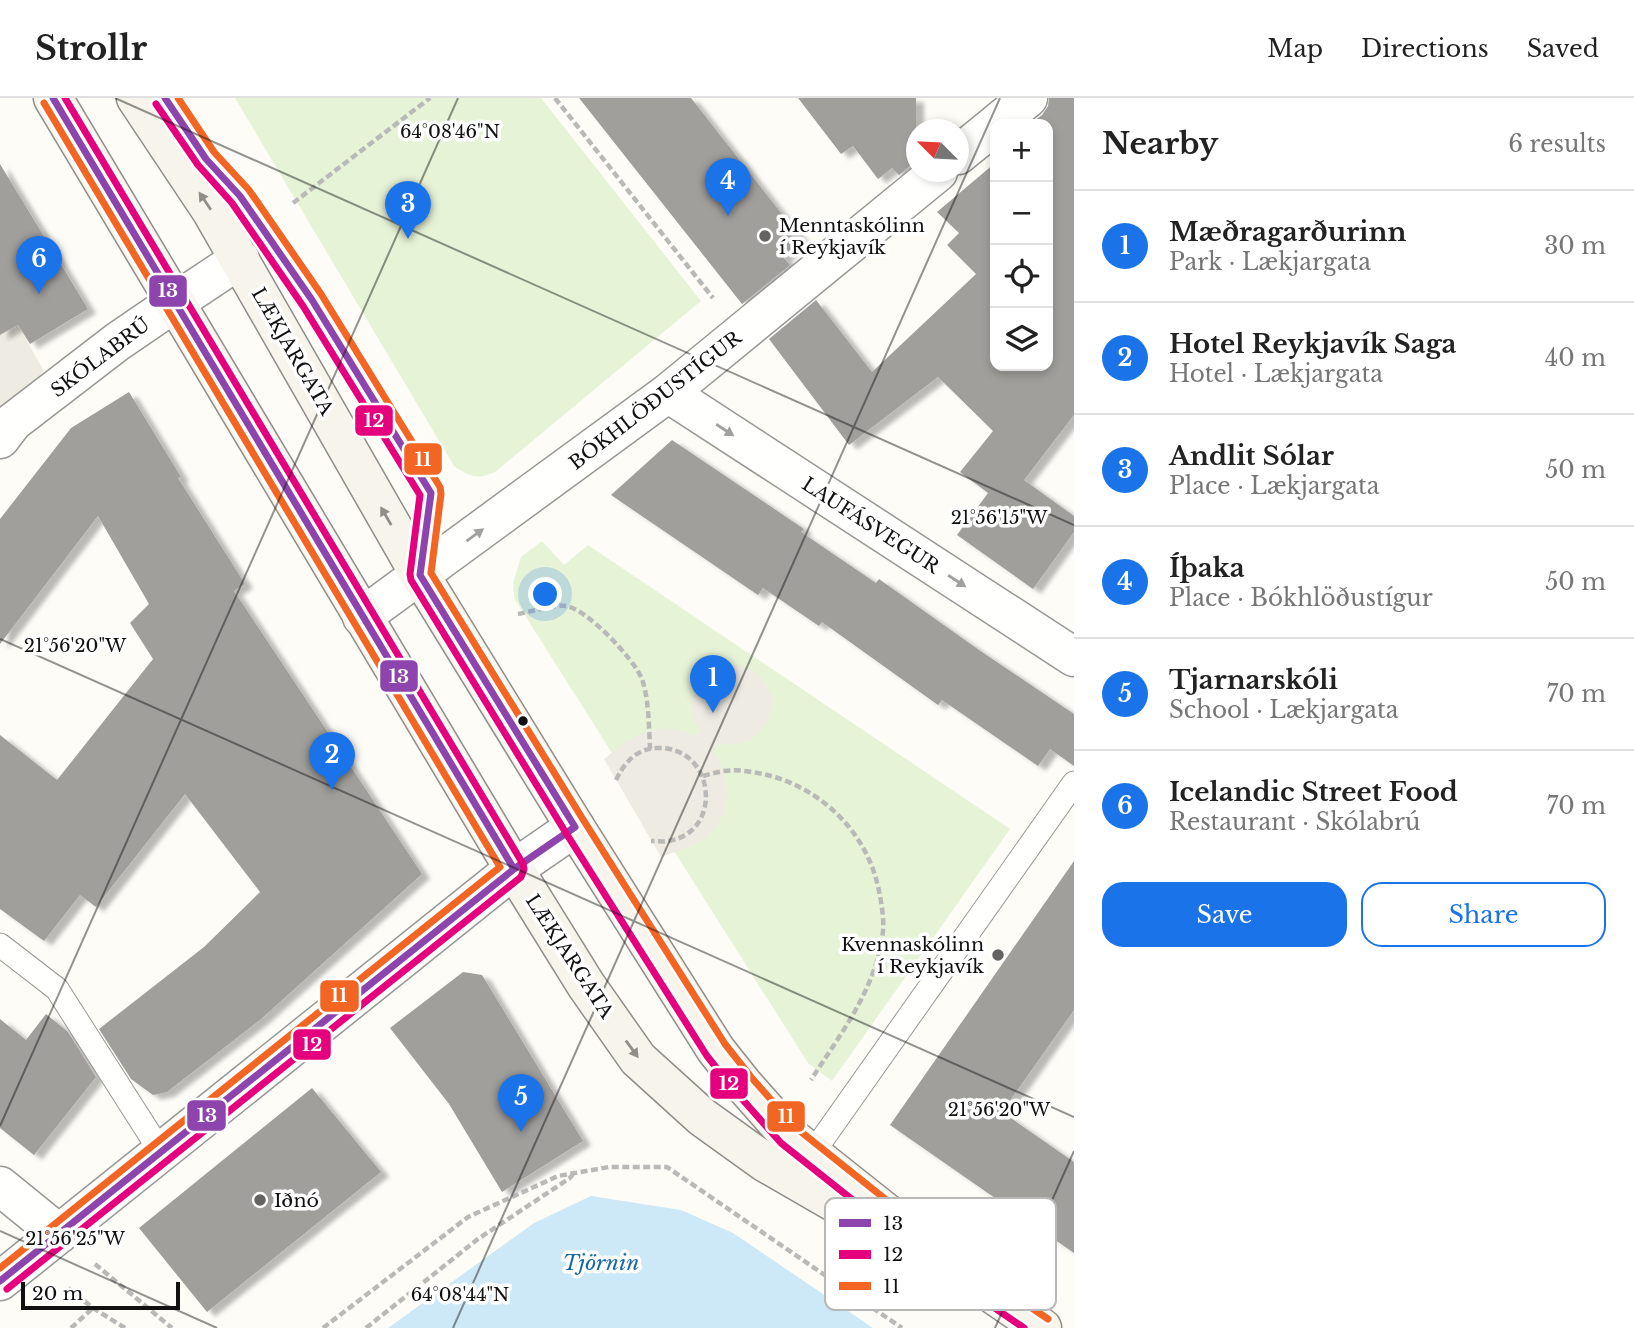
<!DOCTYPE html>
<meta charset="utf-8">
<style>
:root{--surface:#fff;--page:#f2f2f2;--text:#222;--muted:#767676;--line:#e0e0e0;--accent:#1a73e8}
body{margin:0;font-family:"Libre Baskerville",serif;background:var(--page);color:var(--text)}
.controls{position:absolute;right:21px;top:21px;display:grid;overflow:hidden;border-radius:14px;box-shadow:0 4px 10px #0003}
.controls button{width:63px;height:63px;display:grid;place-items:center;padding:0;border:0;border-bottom:2px solid var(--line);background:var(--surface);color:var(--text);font:35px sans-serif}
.compass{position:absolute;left:906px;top:21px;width:63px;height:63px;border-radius:50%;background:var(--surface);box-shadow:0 4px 10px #0003;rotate:294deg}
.scale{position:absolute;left:21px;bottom:18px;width:159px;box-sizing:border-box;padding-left:7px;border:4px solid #111;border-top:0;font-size:19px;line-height:24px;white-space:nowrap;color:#111;-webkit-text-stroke:5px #fff;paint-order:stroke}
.you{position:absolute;left:546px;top:497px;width:24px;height:24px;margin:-18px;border:5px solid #fff;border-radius:50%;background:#1a73e8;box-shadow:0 0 0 10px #1a73e833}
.badge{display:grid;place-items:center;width:46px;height:46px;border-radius:50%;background:var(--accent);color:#fff;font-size:23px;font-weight:700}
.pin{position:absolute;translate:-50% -58px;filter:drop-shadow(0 2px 4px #0008)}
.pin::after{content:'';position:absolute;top:37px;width:24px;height:21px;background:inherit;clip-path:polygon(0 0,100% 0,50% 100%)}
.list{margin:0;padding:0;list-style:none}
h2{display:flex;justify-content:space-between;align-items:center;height:91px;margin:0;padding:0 28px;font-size:30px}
h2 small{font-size:23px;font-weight:400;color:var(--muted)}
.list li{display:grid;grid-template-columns:46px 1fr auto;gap:21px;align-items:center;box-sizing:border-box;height:112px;padding:0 28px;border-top:2px solid var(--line)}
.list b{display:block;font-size:26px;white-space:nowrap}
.list p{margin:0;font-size:23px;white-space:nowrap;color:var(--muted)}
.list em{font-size:23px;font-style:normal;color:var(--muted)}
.actions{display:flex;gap:14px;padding:21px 28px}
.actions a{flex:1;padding:16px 0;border:2px solid var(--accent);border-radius:21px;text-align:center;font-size:24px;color:var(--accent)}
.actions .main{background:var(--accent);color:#fff}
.icon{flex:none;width:38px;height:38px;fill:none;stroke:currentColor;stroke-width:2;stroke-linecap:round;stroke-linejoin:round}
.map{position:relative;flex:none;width:1074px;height:1230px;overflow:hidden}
header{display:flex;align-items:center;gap:42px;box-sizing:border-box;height:98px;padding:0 35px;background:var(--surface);border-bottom:2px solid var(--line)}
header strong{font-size:33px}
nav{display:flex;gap:38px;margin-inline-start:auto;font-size:24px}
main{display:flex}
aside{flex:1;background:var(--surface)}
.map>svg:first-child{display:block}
.green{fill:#e7f3d7}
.plaza{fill:#edebe2}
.water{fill:#cde8f7}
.building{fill:#a19f9c;filter:url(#shadow)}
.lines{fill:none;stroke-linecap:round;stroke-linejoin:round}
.lane-casing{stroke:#979795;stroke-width:25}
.street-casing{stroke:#979795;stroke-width:41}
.secondary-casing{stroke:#8e8d8b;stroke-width:41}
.path{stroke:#b9b9b8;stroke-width:4.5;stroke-dasharray:7 3.5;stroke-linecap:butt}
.lane{stroke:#fffffe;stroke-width:23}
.street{stroke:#fffffe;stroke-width:38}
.secondary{stroke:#f6f4eb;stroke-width:38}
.bus-1-casing{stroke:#fff;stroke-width:12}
.bus-2-casing{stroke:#fff;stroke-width:12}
.bus-3-casing{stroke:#fff;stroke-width:12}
.bus-1{stroke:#8e44ad;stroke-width:7}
.bus-2{stroke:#e5007d;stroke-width:7}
.bus-3{stroke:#f26522;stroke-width:7}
.oneway{fill:#8f8e89}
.oneway2{fill:#a0a09f}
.ticks{fill:none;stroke:#111;stroke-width:2;stroke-opacity:0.45}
.poi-dot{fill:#646362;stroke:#fff;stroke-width:2.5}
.bus-dot{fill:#111;stroke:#fff;stroke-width:2.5}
.labels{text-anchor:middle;stroke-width:7;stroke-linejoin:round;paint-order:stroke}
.poi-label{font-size:19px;fill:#111;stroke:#fff;text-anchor:start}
.street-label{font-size:19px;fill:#111;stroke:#fff}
.water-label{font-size:21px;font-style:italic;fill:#1768a6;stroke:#fff}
.key{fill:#fff;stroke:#b8b8b8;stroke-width:2}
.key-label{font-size:19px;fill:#111}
.ticks-label{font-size:18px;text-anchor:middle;fill:#111;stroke:#fff;stroke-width:7;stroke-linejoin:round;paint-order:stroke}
.line-badge{stroke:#fff;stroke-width:2.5}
.badge-label{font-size:19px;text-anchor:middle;font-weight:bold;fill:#fff}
</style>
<header>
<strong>Strollr</strong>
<nav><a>Map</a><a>Directions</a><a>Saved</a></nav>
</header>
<main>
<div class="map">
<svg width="1074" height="1230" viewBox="0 0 1074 1230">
<defs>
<filter id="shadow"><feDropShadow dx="8" dy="4.5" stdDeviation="2" flood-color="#0004"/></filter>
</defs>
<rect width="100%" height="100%" fill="#fdfcf7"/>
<!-- green -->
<path class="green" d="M235,0H541L701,203L495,374C477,382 470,379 454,368Z
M542,443L564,467L588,447L1010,731L832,983L808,965L514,500L513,485L521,459Z"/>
<!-- plaza -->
<path class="plaza" d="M18,227L44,273L0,317V237Z
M738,567L749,571L759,578L765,585L771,598V610L768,623L762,632L746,644L728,647L718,645L713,652L720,665L726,684L727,698L724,714L717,727L708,738L694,747L661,759L604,661L627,643L640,636L657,631H670L684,633L694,638L701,632L694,623L692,610V598L698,585L713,572L725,568Z"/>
<!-- water -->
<path class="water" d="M591,1098L681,1112L733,1135L873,1230H388L534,1125Z"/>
<!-- building -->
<path class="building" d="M579,0H691L803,143L783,159L790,167L742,206Z
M798,0H916V63L899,77L892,70L878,81L853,48L841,56Z
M1049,0H1074V317L1024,382L1074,418V434L1033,491L957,437L988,395L960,374L993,333L938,279L849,347L769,241L816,202L872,274L976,176L947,147L959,135L937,114L995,65V268H1048V26H1030L1042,17L1048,8Z
M0,66L88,211L30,246L18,227L0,237Z
M129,294L181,379L178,380L245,486L234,493L422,776L260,922L167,994L153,997L131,981L99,931L204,849L260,794L185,696L96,809L80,797L44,843L0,811V637L57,682L153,561L130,525L149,506L98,418L0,546V421L71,330Z
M672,342L804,431L801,434L876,485L879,481L979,552L1074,616V668L1050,651L1038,668L942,602L938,607L822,524L819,528L763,490L758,497L611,397Z
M1074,763V912L1002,1014L1074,1064V1155L890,1027Z
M463,874L482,877L583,1043L502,1094L449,1006L390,930Z
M46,916L68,934L96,979L34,1057L0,1030V921L26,942Z
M312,990L381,1074L207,1214L139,1130Z"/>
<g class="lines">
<defs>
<path id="lane" d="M165,0L206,61L240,98L312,202L431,395L420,477
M0,847L57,891L161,1054
M812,1056L1074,685"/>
<path id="street" d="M996,26L1028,0
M958,57L995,27
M668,295L1074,559
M0,341L13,324L117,244L174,205L240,161
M362,519L668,295L938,74
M0,1088L59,1136
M0,1183L514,771L575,729"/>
<path id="secondary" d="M53,0L514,771L586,887L638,961L702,1019L766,1065L858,1118
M136,0L212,114L420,477L575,729L716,952L743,986L788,1037L958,1172L1042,1230"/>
</defs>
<!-- lane casing -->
<use href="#lane" class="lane-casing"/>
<!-- street casing -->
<use href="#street" class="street-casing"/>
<!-- secondary casing -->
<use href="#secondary" class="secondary-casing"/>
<!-- path -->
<path class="path" d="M555,0L713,200
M293,105L430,0
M518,516C530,514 556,506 566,508C587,511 634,561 642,581C649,602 649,629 650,651
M703,678C710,676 717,674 724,673C739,671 756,674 771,678C825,693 868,737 879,793C882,808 885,825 882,840C874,894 839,938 811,982
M616,682C625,664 636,651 657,650C716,648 724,735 668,743C663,744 657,743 651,743
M95,1166L172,1230
M68,1190L93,1210L125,1230
M71,1230L93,1210
M323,1230L468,1119L558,1078L609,1069H667L902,1230
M366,1230L478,1141L570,1080L573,1076"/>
<!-- lane -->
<use href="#lane" class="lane"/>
<!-- street -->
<use href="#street" class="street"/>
<!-- secondary -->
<use href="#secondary" class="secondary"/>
<defs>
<path id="bus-1" d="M53,0L514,771
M0,1183L514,771L575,729L420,477L431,395L312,202L240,98L206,61L165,0"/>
<path id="bus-2" d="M156,6L198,67L232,105L303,208L420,397L410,476L411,482L566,735L707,958L735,993L781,1045L951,1180L1024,1230
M7,1191L521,779L524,771L523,766L65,0"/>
<path id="bus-3" d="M178,0L214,54L249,92L321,196L440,389L441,396L431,475L584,723L725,946L751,979L795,1029L964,1164L1048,1221
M0,1170L500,769L44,5"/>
</defs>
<!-- bus-1 casing -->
<use href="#bus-1" class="bus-1-casing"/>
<!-- bus-2 casing -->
<use href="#bus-2" class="bus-2-casing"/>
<!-- bus-3 casing -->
<use href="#bus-3" class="bus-3-casing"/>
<!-- bus-1 -->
<use href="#bus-1" class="bus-1"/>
<!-- bus-2 -->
<use href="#bus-2" class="bus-2"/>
<!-- bus-3 -->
<use href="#bus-3" class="bus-3"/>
</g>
<!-- one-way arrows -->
<defs><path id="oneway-solid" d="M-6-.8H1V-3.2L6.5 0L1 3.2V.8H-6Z" transform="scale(1.75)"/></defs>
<g class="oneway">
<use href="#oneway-solid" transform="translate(205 103) rotate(-124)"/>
<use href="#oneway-solid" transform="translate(386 418) rotate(-120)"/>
<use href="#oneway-solid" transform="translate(632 951) rotate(54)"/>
</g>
<g class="oneway2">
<use href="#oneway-solid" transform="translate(725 332) rotate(33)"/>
<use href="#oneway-solid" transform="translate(475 437) rotate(-36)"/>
<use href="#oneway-solid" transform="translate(957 483) rotate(33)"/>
</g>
<!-- ticks -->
<path class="ticks" d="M115,0L1074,427M0,541L1074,1019M0,1028L458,0M0,1133L217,1230M453,1230L1000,0M995,1230L1074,1053"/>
<!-- markers -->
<g class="poi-dot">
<circle cx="765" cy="138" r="7"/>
<circle cx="998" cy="857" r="7"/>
<circle cx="260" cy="1102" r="7"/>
</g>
<circle class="bus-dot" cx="523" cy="623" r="6"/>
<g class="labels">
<!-- poi labels -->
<g class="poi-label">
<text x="779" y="134">Menntaskólinn<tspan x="779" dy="22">í Reykjavík</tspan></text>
<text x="984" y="853" text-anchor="end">Kvennaskólinn<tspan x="984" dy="22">í Reykjavík</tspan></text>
<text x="274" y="1109">Iðnó</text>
</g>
<!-- street labels -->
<g class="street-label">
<text transform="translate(293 253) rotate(60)" y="7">LÆKJARGATA</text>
<text transform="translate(100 259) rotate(-37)" y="7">SKÓLABRÚ</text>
<text transform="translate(655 302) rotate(-38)" y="7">BÓKHLÖÐUSTÍGUR</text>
<text transform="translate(871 427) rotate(33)" y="7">LAUFÁSVEGUR</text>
<text transform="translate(570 858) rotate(57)" y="7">LÆKJARGATA</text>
</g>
<!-- water labels -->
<g class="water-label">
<text x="601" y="1172">Tjörnin</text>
</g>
</g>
<!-- legend -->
<rect x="825" y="1100" width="231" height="112" rx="10" class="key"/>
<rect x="839" y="1121" width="32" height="8" fill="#8e44ad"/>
<rect x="839" y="1152" width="32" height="9" fill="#e5007d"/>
<rect x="839" y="1184" width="32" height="8" fill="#f26522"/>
<g class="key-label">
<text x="883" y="1132">13</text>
<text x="883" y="1163">12</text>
<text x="883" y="1195">11</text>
</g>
<g class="ticks-label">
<text x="450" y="40">64°08'46"N</text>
<text x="999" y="426">21°56'15"W</text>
<text x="75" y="554">21°56'20"W</text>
<text x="999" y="1018">21°56'20"W</text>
<text x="75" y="1147">21°56'25"W</text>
<text x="460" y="1203">64°08'44"N</text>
</g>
<g class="line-badge">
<rect x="148" y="176" width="40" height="34" rx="7" fill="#8e44ad"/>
<rect x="354" y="306" width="40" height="33" rx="7" fill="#e5007d"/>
<rect x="403" y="344" width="40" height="34" rx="7" fill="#f26522"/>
<rect x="379" y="561" width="40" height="34" rx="7" fill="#8e44ad"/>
<rect x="319" y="881" width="41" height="34" rx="7" fill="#f26522"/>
<rect x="292" y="930" width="40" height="33" rx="7" fill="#e5007d"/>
<rect x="709" y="969" width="40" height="33" rx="7" fill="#e5007d"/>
<rect x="186" y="1001" width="41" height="33" rx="7" fill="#8e44ad"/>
<rect x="766" y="1002" width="40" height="33" rx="7" fill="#f26522"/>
</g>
<g class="badge-label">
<text x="168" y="199">13</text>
<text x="374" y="329">12</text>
<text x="423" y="368">11</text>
<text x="399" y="585">13</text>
<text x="339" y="904">11</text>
<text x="312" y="953">12</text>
<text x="729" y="992">12</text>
<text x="207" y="1024">13</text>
<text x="786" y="1025">11</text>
</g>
</svg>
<div class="controls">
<button>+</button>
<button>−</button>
<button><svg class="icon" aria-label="locate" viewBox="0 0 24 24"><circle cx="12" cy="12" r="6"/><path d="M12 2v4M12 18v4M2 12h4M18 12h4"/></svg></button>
<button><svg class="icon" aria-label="layers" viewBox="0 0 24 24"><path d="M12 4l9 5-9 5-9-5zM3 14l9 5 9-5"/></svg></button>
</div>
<svg class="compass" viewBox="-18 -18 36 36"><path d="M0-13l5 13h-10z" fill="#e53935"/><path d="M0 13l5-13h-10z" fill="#767676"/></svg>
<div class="scale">20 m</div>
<div class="you"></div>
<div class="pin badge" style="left:713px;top:615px">1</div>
<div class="pin badge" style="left:332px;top:692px">2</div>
<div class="pin badge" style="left:408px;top:141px">3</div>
<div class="pin badge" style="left:728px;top:118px">4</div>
<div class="pin badge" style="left:521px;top:1034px">5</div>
<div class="pin badge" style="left:39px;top:196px">6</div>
</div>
<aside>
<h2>Nearby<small>6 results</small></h2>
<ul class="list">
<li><span class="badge">1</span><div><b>Mæðragarðurinn</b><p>Park · Lækjargata</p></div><em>30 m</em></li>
<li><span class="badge">2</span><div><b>Hotel Reykjavík Saga</b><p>Hotel · Lækjargata</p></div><em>40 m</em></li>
<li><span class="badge">3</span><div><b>Andlit Sólar</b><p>Place · Lækjargata</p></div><em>50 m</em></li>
<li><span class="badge">4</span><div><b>Íþaka</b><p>Place · Bókhlöðustígur</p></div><em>50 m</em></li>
<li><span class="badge">5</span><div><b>Tjarnarskóli</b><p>School · Lækjargata</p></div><em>70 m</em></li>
<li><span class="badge">6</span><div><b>Icelandic Street Food</b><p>Restaurant · Skólabrú</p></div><em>70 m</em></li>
</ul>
<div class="actions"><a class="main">Save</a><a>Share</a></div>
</aside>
</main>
